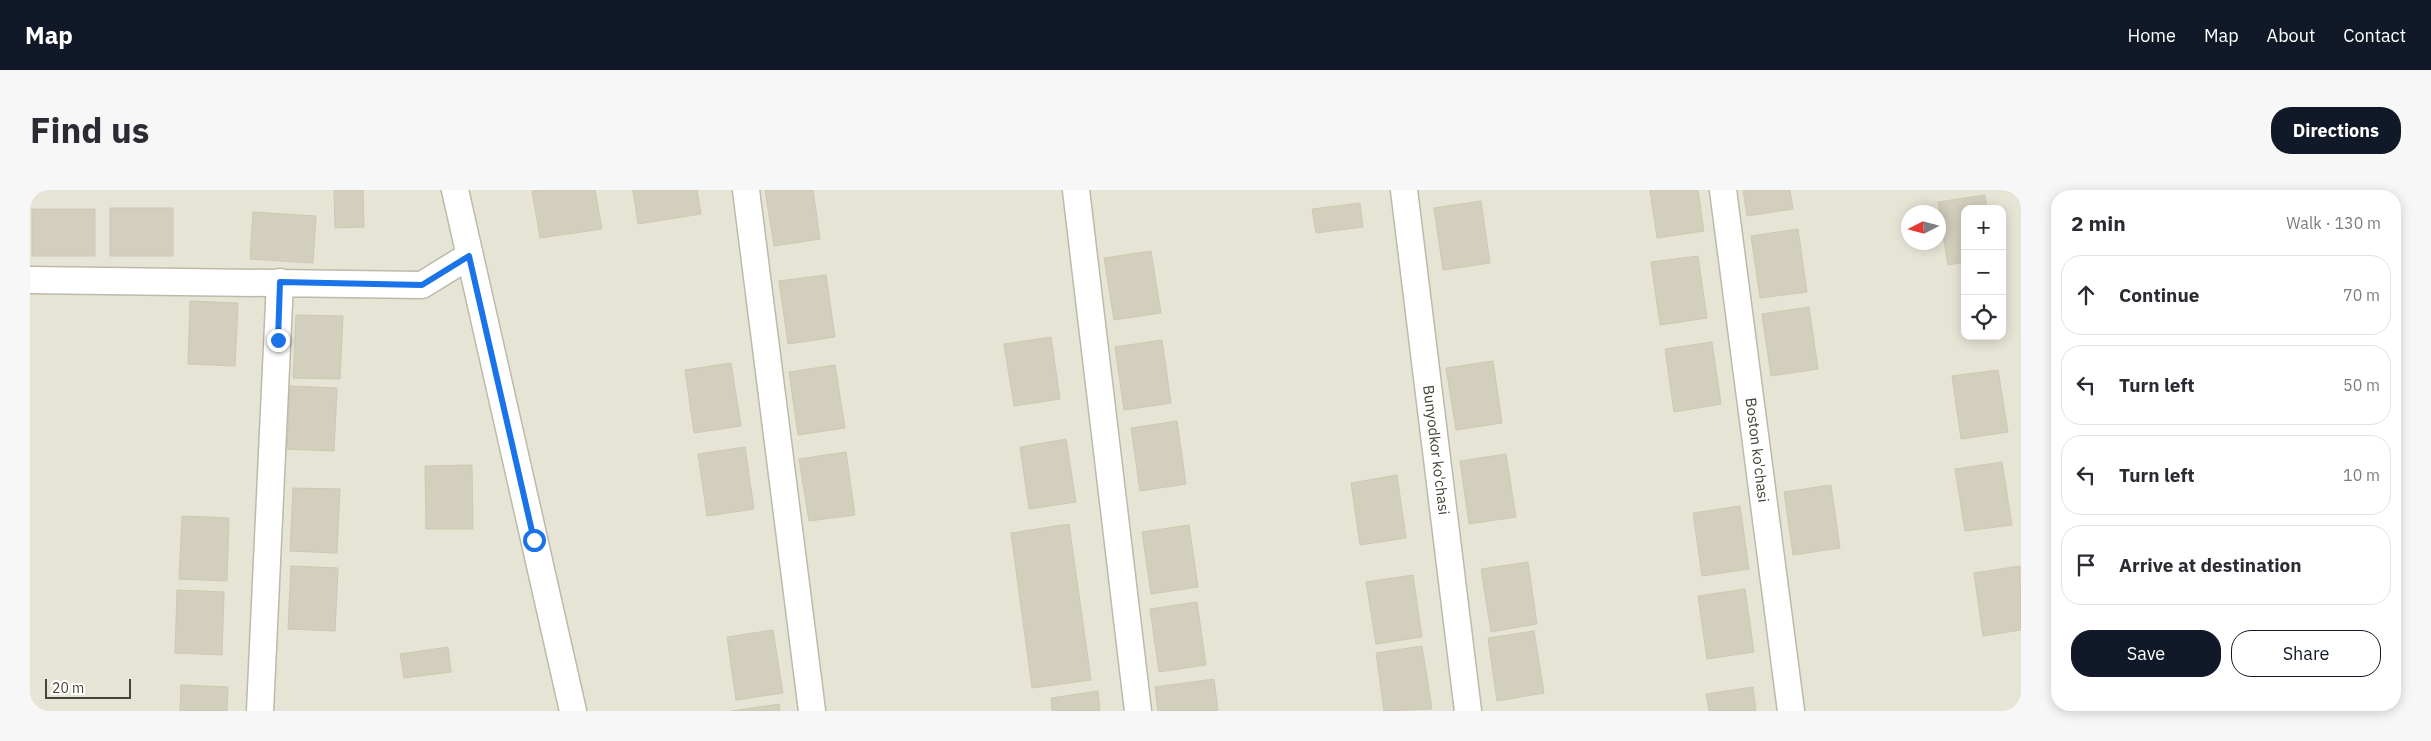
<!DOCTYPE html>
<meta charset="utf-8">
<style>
:root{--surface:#fff;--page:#f7f7f7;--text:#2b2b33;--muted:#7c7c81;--line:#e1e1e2;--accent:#111827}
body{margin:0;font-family:"IBM Plex Sans",sans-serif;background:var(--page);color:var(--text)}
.controls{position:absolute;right:15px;top:15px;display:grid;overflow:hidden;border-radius:10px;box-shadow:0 2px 12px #0003}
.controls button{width:45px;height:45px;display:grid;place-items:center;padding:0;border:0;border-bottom:1px solid var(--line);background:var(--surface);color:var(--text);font:25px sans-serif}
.compass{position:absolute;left:1871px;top:15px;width:45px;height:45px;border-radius:50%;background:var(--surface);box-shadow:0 2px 12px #0003;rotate:264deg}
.scale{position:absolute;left:15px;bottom:12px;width:86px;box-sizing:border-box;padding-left:5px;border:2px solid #454236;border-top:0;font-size:14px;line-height:18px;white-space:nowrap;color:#454236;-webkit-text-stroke:4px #fff;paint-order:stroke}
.stop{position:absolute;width:15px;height:15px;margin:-11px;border:4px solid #1a73e8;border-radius:50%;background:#fff}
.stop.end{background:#1a73e8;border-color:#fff;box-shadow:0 1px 5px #0008}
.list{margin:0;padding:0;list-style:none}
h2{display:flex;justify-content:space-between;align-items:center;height:65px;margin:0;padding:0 20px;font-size:21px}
h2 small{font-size:16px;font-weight:400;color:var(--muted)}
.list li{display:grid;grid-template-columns:32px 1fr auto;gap:15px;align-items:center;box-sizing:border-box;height:80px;margin:0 10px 10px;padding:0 10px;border:1px solid var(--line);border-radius:20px}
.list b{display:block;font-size:19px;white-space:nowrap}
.list em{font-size:16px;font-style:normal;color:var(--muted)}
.actions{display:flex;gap:10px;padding:15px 20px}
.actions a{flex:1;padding:11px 0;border:1px solid var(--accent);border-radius:20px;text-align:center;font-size:18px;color:var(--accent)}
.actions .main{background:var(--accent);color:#fff}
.icon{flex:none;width:28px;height:28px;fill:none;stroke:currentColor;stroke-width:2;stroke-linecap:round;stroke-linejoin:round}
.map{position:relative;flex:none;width:1991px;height:521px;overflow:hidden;border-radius:20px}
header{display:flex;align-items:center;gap:30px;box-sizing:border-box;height:70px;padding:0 25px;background:var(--accent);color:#fff}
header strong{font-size:24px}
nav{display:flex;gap:28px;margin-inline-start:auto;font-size:18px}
.intro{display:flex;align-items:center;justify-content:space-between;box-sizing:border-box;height:120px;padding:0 30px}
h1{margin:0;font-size:35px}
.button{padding:12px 22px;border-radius:20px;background:var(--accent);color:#fff;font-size:18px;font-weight:700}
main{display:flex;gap:30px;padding:0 30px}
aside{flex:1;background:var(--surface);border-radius:20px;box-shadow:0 2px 12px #0003}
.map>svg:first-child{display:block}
.residential{fill:#e6e4d5;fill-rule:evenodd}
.building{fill:#d3cfbd;stroke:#cec8b0}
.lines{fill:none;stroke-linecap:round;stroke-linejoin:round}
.minor-casing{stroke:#bdbaaa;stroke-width:29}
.minor{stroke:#fff;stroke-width:26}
.route{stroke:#1a73e8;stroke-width:6}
.labels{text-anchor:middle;stroke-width:4.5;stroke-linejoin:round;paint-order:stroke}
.street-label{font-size:15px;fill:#454236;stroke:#fff}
</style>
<header>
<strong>Map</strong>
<nav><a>Home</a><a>Map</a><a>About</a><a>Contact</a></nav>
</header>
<div class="intro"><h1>Find us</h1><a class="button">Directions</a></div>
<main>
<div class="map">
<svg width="1991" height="521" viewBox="0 0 1991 521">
<rect width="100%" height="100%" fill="#f2f1e7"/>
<!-- residential -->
<path class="residential" d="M0,0H1991V521H0ZM1935,19H1972V146H1935ZM1878,22H1908V52H1878Z"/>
<!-- building -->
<path class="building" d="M304,0H333L334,37L305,38Z
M511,0H565L572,39L510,48L502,1Z
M603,0H667L671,24L608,34Z
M735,0H783L790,49L744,56Z
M1620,0H1668L1674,41L1627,48Z
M1713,0H1760L1763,19L1717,26Z
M1955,5L1957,19H1935V72L1918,75L1908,12Z
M1451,11L1460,73L1413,80L1404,18Z
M1330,13L1333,37L1286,43L1282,19Z
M80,18H143V66H80Z
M2,19H65V66H2Z
M223,22L286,26L283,73L220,69Z
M1768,39L1777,102L1730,108L1721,46Z
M1121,61L1131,123L1084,130L1074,68Z
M1668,66L1677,128L1630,135L1621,72Z
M796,85L805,147L758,154L749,91Z
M160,111L208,113L205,176L158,174Z
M1779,117L1788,179L1741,186L1732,124Z
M266,125L313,126L310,189L263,188Z
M1021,147L1030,209L984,216L974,154Z
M1132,150L1141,213L1094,220L1085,157Z
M1682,152L1691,214L1644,222L1635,159Z
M1463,171L1472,233L1426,240L1416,178Z
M701,173L711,236L664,243L655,180Z
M805,175L815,238L768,245L759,182Z
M1968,180L1978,242L1931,249L1922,186Z
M260,196L307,198L304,261L257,259Z
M1147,231L1156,294L1110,301L1101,238Z
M1036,249L1046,312L999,319L990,257Z
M715,257L724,319L677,326L668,264Z
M816,262L825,325L779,331L769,269Z
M1476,264L1486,327L1439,334L1430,271Z
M1972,272L1982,335L1935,341L1925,279Z
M442,275L443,339H396L395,276Z
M1367,285L1376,348L1330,355L1321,293Z
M1801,295L1810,358L1763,365L1754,302Z
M263,298L310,299L307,363L260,361Z
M1710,316L1719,379L1672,386L1663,323Z
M152,326L199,328L197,391L149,389Z
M1039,334L1061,490L1002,498L981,343Z
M1159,335L1168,397L1121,404L1112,342Z
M1498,372L1507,434L1461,442L1451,379Z
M261,376L308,378L305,441L258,439Z
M1990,376L1991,440L1953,446L1944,383Z
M1383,385L1392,447L1346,454L1336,392Z
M1715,399L1724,462L1677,469L1668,406Z
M147,400L194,402L192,465L145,463Z
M1167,412L1176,475L1129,482L1120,419Z
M743,440L753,503L706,510L697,447Z
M1504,441L1514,503L1467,511L1458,448Z
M1392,456L1402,519L1354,521L1346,463Z
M418,457L421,482L374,488L370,464Z
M1184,489L1188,521H1128L1125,497Z
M151,495L198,497L197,521H150Z
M1723,497L1726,521H1679L1676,504Z
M1068,501L1070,521H1022L1021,508Z
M749,514L750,521H702Z"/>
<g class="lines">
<defs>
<path id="minor" d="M425,0L543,521
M716,0L782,521
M1046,0L1108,521
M1374,0L1438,521
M1693,0L1761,521
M0,90L392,95L439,66
M230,521L250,92"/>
</defs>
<!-- minor casing -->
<use href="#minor" class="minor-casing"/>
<!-- minor -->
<use href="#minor" class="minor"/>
</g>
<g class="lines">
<!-- route -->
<path class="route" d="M248,150L250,92L392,95L439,66L504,350"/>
</g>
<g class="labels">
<!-- street labels -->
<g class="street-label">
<text transform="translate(1406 260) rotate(83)" y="5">Bunyodkor ko'chasi</text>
<text transform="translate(1727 260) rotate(83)" y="5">Boston ko'chasi</text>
</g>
</g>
</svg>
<div class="controls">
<button>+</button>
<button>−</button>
<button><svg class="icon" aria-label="locate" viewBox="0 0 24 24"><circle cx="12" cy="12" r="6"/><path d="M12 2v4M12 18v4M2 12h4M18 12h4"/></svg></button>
</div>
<svg class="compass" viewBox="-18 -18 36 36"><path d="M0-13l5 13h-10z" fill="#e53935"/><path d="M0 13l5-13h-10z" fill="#7c7c81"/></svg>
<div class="scale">20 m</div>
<div class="stop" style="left:504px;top:350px"></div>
<div class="stop end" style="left:248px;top:150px"></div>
</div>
<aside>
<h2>2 min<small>Walk · 130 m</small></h2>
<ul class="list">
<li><svg class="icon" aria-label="ahead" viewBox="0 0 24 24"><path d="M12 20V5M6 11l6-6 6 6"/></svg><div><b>Continue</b></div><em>70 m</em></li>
<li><svg class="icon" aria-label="left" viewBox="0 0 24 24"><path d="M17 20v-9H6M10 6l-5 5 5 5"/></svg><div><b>Turn left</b></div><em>50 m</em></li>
<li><svg class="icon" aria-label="left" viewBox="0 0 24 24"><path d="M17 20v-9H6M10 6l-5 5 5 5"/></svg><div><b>Turn left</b></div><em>10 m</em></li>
<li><svg class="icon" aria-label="arrive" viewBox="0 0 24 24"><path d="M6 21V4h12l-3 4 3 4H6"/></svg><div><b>Arrive at destination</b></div></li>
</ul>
<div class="actions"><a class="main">Save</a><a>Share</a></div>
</aside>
</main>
